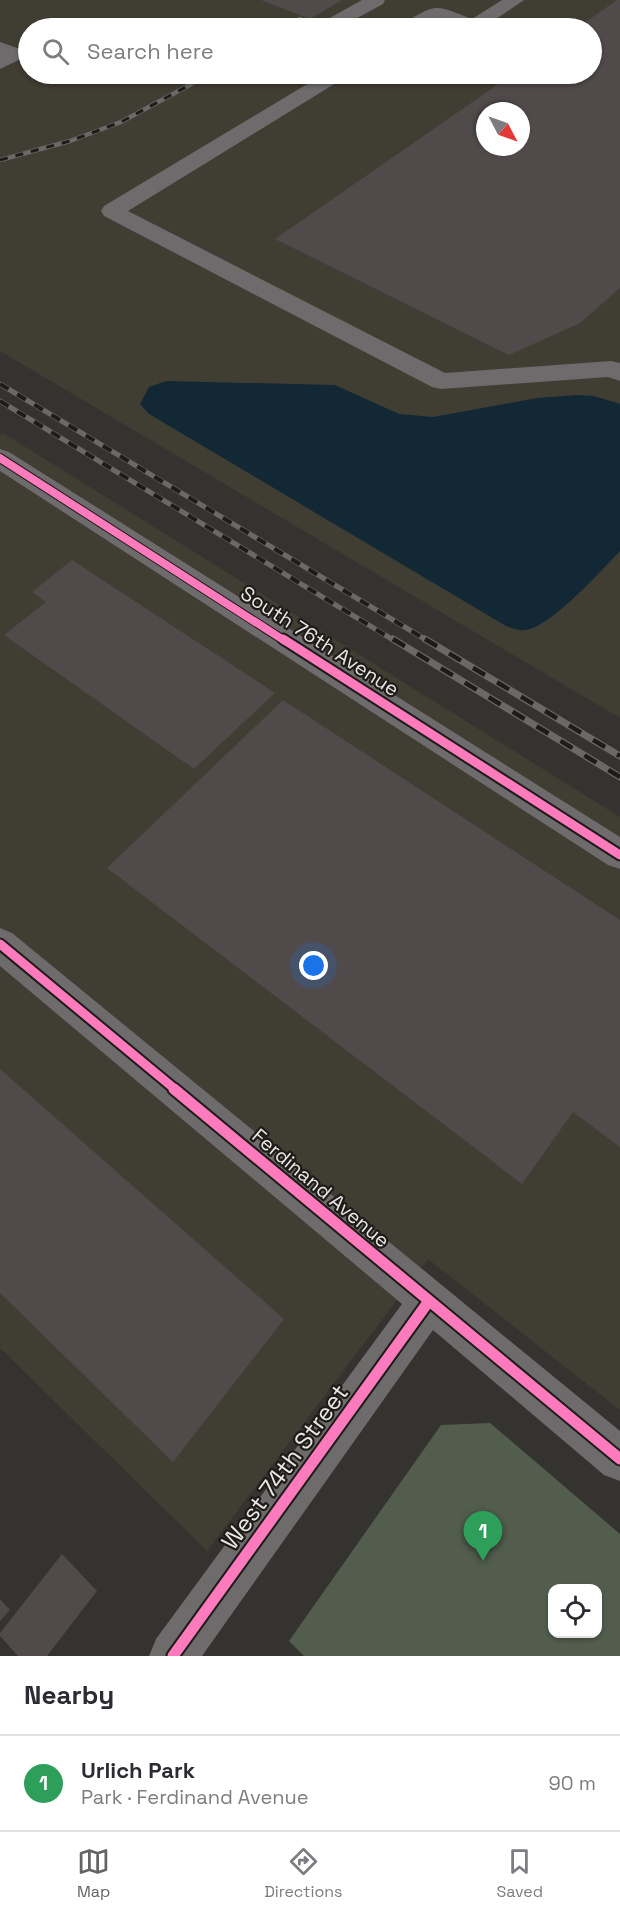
<!DOCTYPE html>
<meta charset="utf-8">
<style>
:root{--surface:#fff;--page:#f2f2f3;--text:#2b2b33;--muted:#7c7c81;--line:#e1e1e2;--accent:#646366}
body{margin:0;font-family:"Space Grotesk",sans-serif;background:var(--page);color:var(--text)}
.controls{position:absolute;right:18px;bottom:18px;display:grid;overflow:hidden;border-radius:12px;box-shadow:0 2px 4px #0004}
.controls button{width:54px;height:54px;display:grid;place-items:center;padding:0;border:0;border-bottom:2px solid var(--line);background:var(--surface);color:var(--text);font:30px sans-serif}
.compass{position:absolute;left:476px;top:102px;width:54px;height:54px;border-radius:50%;background:var(--surface);box-shadow:0 2px 4px #0004;rotate:131deg}
.you{position:absolute;left:314px;top:966px;width:21px;height:21px;margin:-15px;border:4px solid #fff;border-radius:50%;background:#1a73e8;box-shadow:0 0 0 9px #1a73e833}
.badge{display:grid;place-items:center;width:39px;height:39px;border-radius:50%;background:var(--accent);color:#fff;font-size:20px;font-weight:700}
.pin{position:absolute;translate:-50% -50px;filter:drop-shadow(0 2px 3px #0008)}
.pin::after{content:'';position:absolute;top:32px;width:21px;height:18px;background:inherit;clip-path:polygon(0 0,100% 0,50% 100%)}
.list{margin:0;padding:0;list-style:none}
h2{display:flex;justify-content:space-between;align-items:center;height:78px;margin:0;padding:0 24px;font-size:26px}
h2 small{font-size:20px;font-weight:400;color:var(--muted)}
.list li{display:grid;grid-template-columns:39px 1fr auto;gap:18px;align-items:center;box-sizing:border-box;height:96px;padding:0 24px;border-top:2px solid var(--line)}
.list b{display:block;font-size:22px;white-space:nowrap}
.list p{margin:0;font-size:20px;white-space:nowrap;color:var(--muted)}
.list em{font-size:20px;font-style:normal;color:var(--muted)}
.icon{flex:none;width:33px;height:33px;fill:none;stroke:currentColor;stroke-width:2;stroke-linecap:round;stroke-linejoin:round}
.map{position:relative;flex:none;width:620px;height:1656px;overflow:hidden}
.search{position:absolute;background:var(--surface);box-shadow:0 2px 4px #0004;left:18px;right:18px;top:18px;height:66px;display:flex;align-items:center;gap:15px;box-sizing:border-box;padding:0 21px;border-radius:33px;color:var(--muted);font-size:22px}
.sheet{height:174px;background:var(--surface)}
nav{display:flex;justify-content:space-around;align-items:center;box-sizing:border-box;height:84px;border-top:2px solid var(--line);background:var(--surface);font-size:16px;color:var(--muted)}
nav a{display:grid;justify-items:center;gap:3px}
nav .on{color:var(--accent)}
.map>svg:first-child{display:block}
.built{fill:#403d33;fill-rule:evenodd}
.green{fill:#525d4d;fill-rule:evenodd}
.water{fill:#122835}
.building{fill:#504a4a;fill-rule:evenodd}
.lines{fill:none;stroke-linecap:round;stroke-linejoin:round}
.minor{fill:#6d6b6b;fill-rule:evenodd}
.rail-far2-casing{stroke:#6a6967;stroke-width:4.5}
.rail-far1-casing{stroke:#6a6967;stroke-width:5}
.rail-casing{stroke:#6a6967;stroke-width:7}
.rail-far2{stroke:#1d1c19;stroke-width:3;stroke-dasharray:8;stroke-linecap:butt}
.rail-far1{stroke:#1d1c19;stroke-width:4;stroke-dasharray:10;stroke-linecap:butt}
.rail{stroke:#1d1c19;stroke-width:4.5;stroke-dasharray:14;stroke-linecap:butt}
.cycleway-far2-casing{stroke:#1d1c19;stroke-width:10}
.cycleway-far1-casing{stroke:#1d1c19;stroke-width:13}
.cycleway-casing{stroke:#1d1c19;stroke-width:15}
.cycleway-far2{stroke:#fd7abc;stroke-width:8}
.cycleway-far1{stroke:#fd7abc;stroke-width:9}
.cycleway{stroke:#fd7abc;stroke-width:11}
.labels{text-anchor:middle;stroke-width:4.5;stroke-linejoin:round;paint-order:stroke}
.street-label{font-size:20px;fill:#e8e7e3;stroke:#1d1c19}
.near-street-label{font-size:24px;fill:#e8e7e3;stroke:#1d1c19}
</style>
<div class="map">
<svg width="620" height="1656" viewBox="0 0 620 1656">
<rect width="100%" height="100%" fill="#353330"/>
<!-- built -->
<path class="built" d="M0,0H620V718L0,351ZM28,28H592V74H28ZM485,111H521V147H485Z
M3,433L620,817V1410L428,1259L207,1551L0,1348V435Z"/>
<!-- green -->
<path class="green" d="M490,1423L620,1534V1656H304L289,1641L441,1425ZM552,1588H598V1634H552Z"/>
<!-- water -->
<path class="water" d="M166,381L335,385L399,414L433,417L537,398L576,395L594,396L620,404V551C602,570 548,630 524,630C518,631 511,628 506,626L149,414L140,404L149,387Z"/>
<!-- building -->
<path class="building" d="M261,0H342L310,19Z
M617,0H620V288L580,323L509,355L275,239L513,74H592V28H577ZM485,111H521V147H485Z
M72,560L275,693L194,769L4,635L46,602L32,592Z
M283,700L620,920V1147L573,1112L522,1184L107,868Z
M0,1069L284,1319L173,1462L0,1293Z
M62,1554L97,1591L47,1656H18L0,1636V1633Z
M0,1599L10,1610L0,1621Z"/>
<g class="lines">
<!-- minor -->
<path class="minor" d="M362,0H385L383,4L339,28H316L319,24Z
M502,0H524L483,28H463L438,19L422,28H399L402,24C438,3 433,4 472,19Z
M0,42L23,50L26,54L23,58L0,69Z
M324,74H347L344,78L128,211L445,373L611,361L620,363V381L608,377L441,389L432,387L104,216L101,211L104,206Z
M0,449L9,452L620,837V869L608,865L0,471Z
M0,928L12,933L620,1431V1481L604,1475L433,1330L202,1656H149L156,1639L402,1304L0,966Z"/>
<defs>
<path id="rail-far2" d="M284,28L300,19
M0,160L70,141L121,122L210,74"/>
<path id="rail-far1" d="M0,384L428,641
M0,401L395,641"/>
<path id="rail" d="M393,639L620,777
M425,639L620,756"/>
</defs>
<!-- rail-far2 casing -->
<use href="#rail-far2" class="rail-far2-casing"/>
<!-- rail-far1 casing -->
<use href="#rail-far1" class="rail-far1-casing"/>
<!-- rail casing -->
<use href="#rail" class="rail-casing"/>
<!-- rail-far2 -->
<use href="#rail-far2" class="rail-far2"/>
<!-- rail-far1 -->
<use href="#rail-far1" class="rail-far1"/>
<!-- rail -->
<use href="#rail" class="rail"/>
<defs>
<path id="cycleway-far2" d="M0,458L285,641"/>
<path id="cycleway-far1" d="M283,639L620,855
M0,944L176,1090"/>
<path id="cycleway" d="M174,1089L620,1459
M173,1656L429,1301"/>
</defs>
<!-- cycleway-far2 casing -->
<use href="#cycleway-far2" class="cycleway-far2-casing"/>
<!-- cycleway-far1 casing -->
<use href="#cycleway-far1" class="cycleway-far1-casing"/>
<!-- cycleway casing -->
<use href="#cycleway" class="cycleway-casing"/>
<!-- cycleway-far2 -->
<use href="#cycleway-far2" class="cycleway-far2"/>
<!-- cycleway-far1 -->
<use href="#cycleway-far1" class="cycleway-far1"/>
<!-- cycleway -->
<use href="#cycleway" class="cycleway"/>
</g>
<g class="labels">
<!-- street labels -->
<g class="street-label">
<text transform="translate(320 641) rotate(33)" y="7">South 76th Avenue</text>
<text transform="translate(321 1188) rotate(40)" y="7">Ferdinand Avenue</text>
</g>
<!-- near-street labels -->
<g class="near-street-label">
<text transform="translate(285 1467) rotate(-54)" y="8">West 74th Street</text>
</g>
</g>
</svg>
<div class="controls">
<button><svg class="icon" aria-label="locate" viewBox="0 0 24 24"><circle cx="12" cy="12" r="6"/><path d="M12 2v4M12 18v4M2 12h4M18 12h4"/></svg></button>
</div>
<svg class="compass" viewBox="-18 -18 36 36"><path d="M0-13l5 13h-10z" fill="#e53935"/><path d="M0 13l5-13h-10z" fill="#7c7c81"/></svg>
<div class="you"></div>
<div class="pin badge" style="left:483px;top:1561px;background:#2e9e5b">1</div>
<div class="search"><svg class="icon" aria-label="search" viewBox="0 0 24 24"><circle cx="10" cy="10" r="6"/><path d="M15 15l6 6"/></svg>Search here</div>
</div>
<section class="sheet">
<h2>Nearby<small></small></h2>
<ul class="list">
<li><span class="badge" style="background:#2e9e5b">1</span><div><b>Urlich Park</b><p>Park · Ferdinand Avenue</p></div><em>90 m</em></li>
</ul>
</section>
<nav>
<a class="on"><svg class="icon" aria-label="map" viewBox="0 0 24 24"><path d="M3 6l6-2 6 2 6-2v14l-6 2-6-2-6 2zM9 4v14M15 6v14"/></svg>Map</a>
<a><svg class="icon" aria-label="directions" viewBox="0 0 24 24"><path d="M12 3l9 9-9 9-9-9zM9 14v-3h6M13 9l2 2-2 2"/></svg>Directions</a>
<a><svg class="icon" aria-label="saved" viewBox="0 0 24 24"><path d="M7 4h10v16l-5-4-5 4z"/></svg>Saved</a>
</nav>
